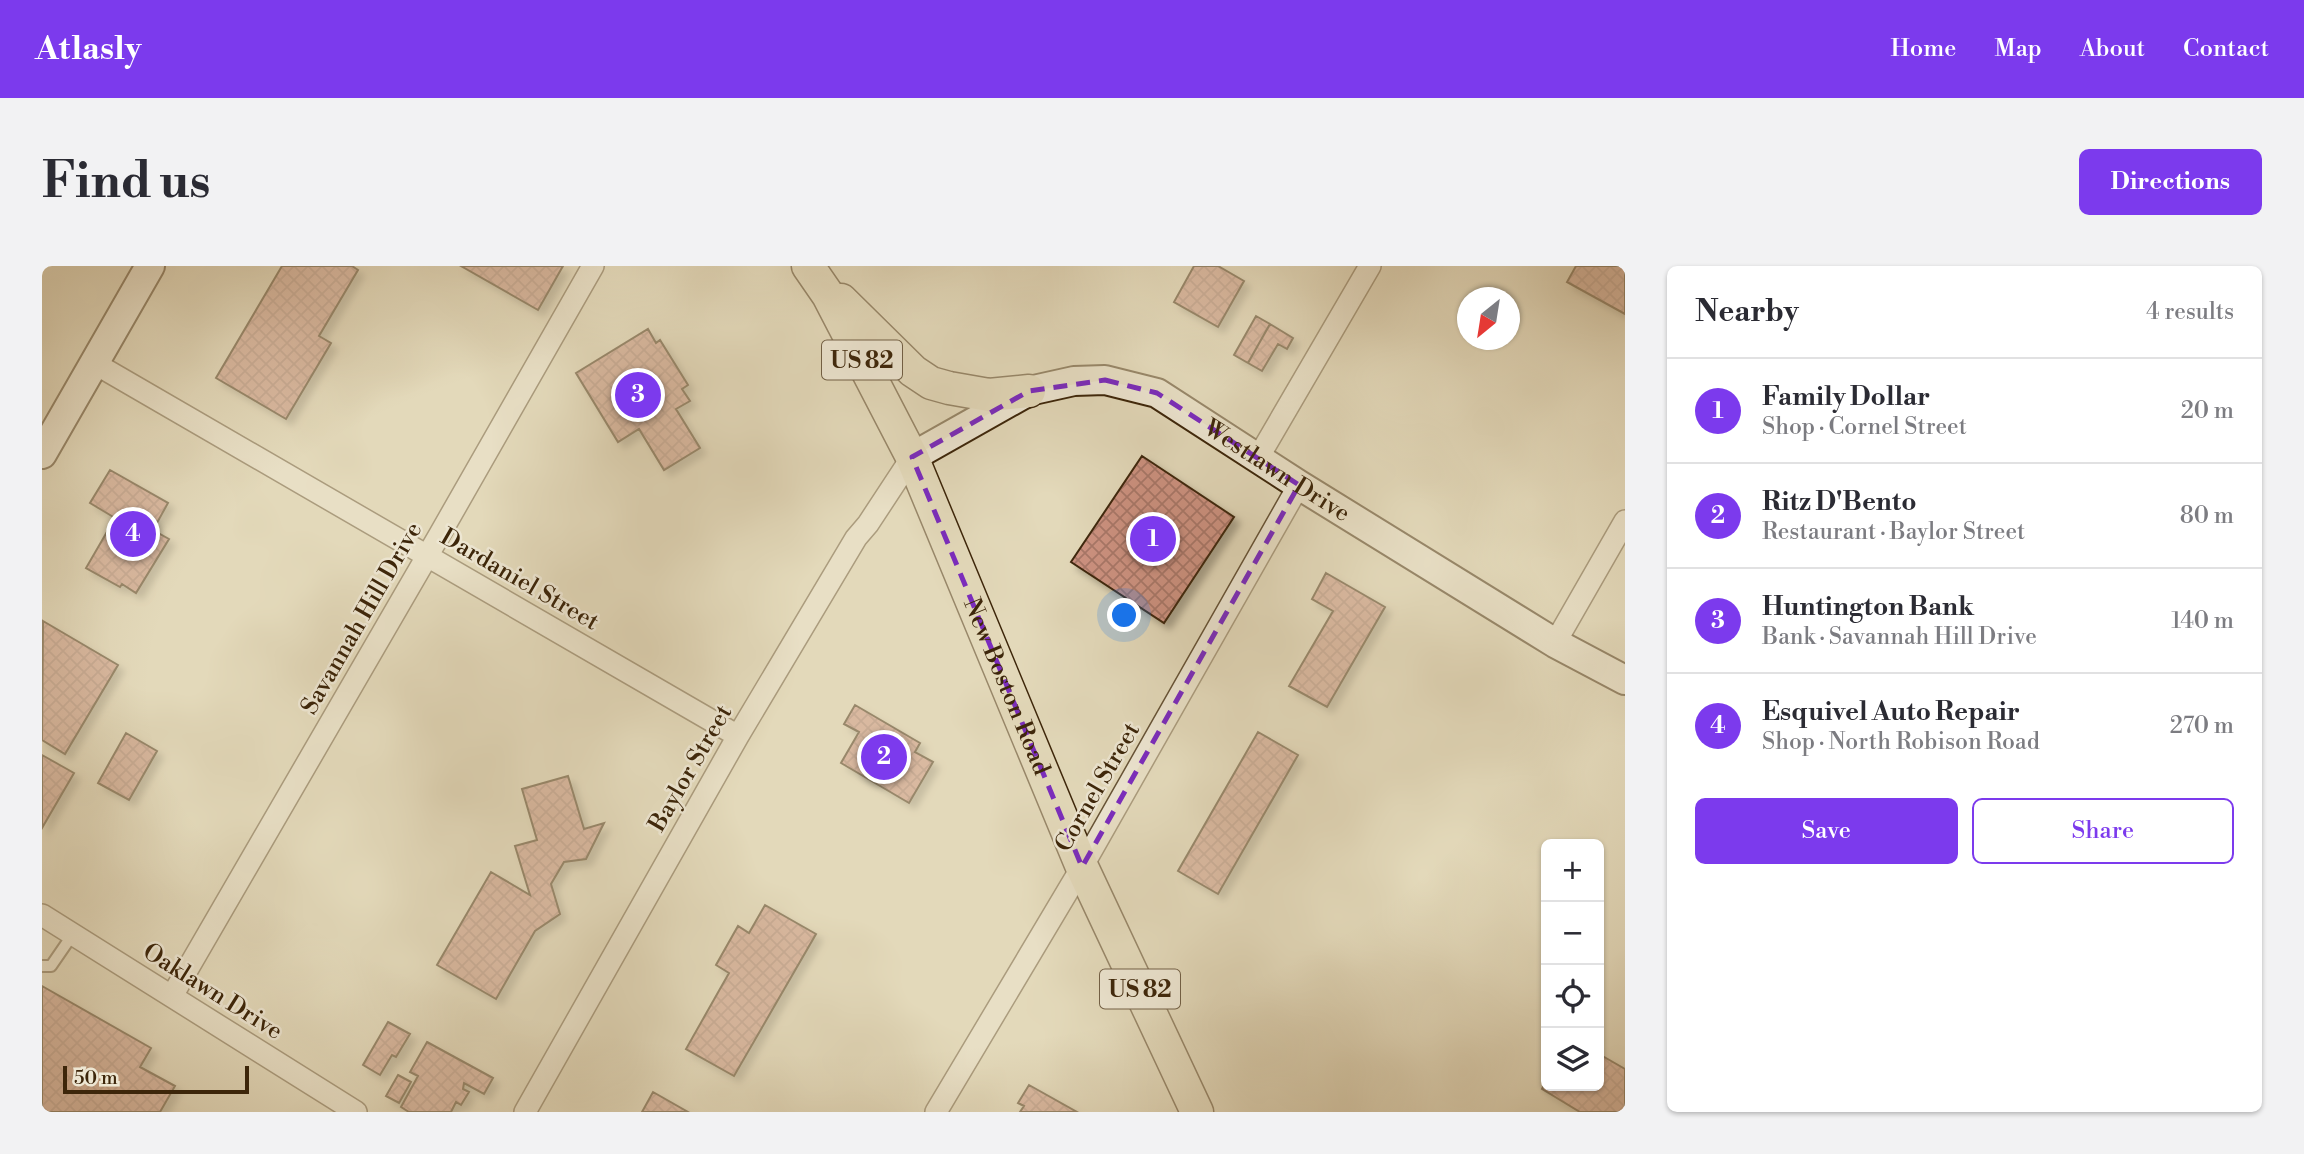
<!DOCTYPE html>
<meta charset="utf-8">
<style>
:root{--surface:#fff;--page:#f2f2f3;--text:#2b2b33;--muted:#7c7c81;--line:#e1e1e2;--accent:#7c3aed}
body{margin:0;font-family:"Libre Bodoni",serif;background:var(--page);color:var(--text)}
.controls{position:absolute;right:21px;bottom:21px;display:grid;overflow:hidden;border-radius:10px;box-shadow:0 2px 5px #0004}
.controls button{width:63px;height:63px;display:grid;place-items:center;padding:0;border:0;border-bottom:2px solid var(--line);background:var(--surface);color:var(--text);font:35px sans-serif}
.compass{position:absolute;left:1415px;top:21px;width:63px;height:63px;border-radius:50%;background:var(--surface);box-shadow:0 2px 5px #0004;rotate:210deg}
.scale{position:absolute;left:21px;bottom:18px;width:186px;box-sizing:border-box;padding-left:7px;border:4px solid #3d260a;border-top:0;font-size:19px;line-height:24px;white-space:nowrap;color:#3d260a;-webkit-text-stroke:5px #ede6d2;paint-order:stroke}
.you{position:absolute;left:1083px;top:350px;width:24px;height:24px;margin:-18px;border:5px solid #fff;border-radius:50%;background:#1a73e8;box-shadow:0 0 0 10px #1a73e833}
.badge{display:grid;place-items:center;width:46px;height:46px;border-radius:50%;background:var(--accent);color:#fff;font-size:23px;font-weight:700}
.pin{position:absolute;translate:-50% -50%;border:4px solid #fff;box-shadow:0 2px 7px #0006}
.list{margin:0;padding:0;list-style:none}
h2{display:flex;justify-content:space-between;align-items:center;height:91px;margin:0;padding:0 28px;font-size:30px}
h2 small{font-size:23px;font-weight:400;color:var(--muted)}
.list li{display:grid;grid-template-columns:46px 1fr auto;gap:21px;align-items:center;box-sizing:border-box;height:105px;padding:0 28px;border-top:2px solid var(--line)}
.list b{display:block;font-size:26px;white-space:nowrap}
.list p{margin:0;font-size:23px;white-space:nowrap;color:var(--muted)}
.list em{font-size:23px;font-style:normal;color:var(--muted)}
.actions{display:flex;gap:14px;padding:21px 28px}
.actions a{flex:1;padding:16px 0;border:2px solid var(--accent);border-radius:10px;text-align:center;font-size:24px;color:var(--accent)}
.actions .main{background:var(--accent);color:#fff}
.icon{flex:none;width:38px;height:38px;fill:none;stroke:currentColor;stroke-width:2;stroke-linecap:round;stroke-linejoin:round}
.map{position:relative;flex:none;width:1583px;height:846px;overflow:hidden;border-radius:10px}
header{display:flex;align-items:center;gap:42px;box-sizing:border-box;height:98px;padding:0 35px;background:var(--accent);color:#fff}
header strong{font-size:33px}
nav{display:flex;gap:38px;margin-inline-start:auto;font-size:24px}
.intro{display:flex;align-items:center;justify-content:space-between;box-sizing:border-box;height:168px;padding:0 42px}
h1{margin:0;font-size:49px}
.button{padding:18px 32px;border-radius:10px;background:var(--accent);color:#fff;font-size:24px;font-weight:700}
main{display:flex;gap:42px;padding:0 42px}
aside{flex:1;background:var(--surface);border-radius:10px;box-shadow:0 2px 5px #0004}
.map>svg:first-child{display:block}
.building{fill:url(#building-cross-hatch);stroke:#3d260a;stroke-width:2;filter:url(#shadow)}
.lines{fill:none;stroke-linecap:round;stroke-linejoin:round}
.lane-casing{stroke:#665336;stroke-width:14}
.street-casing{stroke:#665336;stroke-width:24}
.secondary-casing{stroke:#3d260a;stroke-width:32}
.primary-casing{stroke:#3d260a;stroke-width:35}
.lane{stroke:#ede6d2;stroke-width:10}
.street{stroke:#ede6d2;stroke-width:21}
.secondary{stroke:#ede6d2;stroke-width:28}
.primary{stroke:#e3d9ba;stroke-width:32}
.marked{fill:none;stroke:#7b2cbf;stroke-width:5;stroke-dasharray:14 9;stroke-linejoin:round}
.labels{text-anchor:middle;stroke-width:5;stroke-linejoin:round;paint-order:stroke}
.shield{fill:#ede6d2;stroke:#726046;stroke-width:2}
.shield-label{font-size:23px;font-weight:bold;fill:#3d260a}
.street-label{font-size:24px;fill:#3d260a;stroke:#ede6d2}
</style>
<header>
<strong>Atlasly</strong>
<nav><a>Home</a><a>Map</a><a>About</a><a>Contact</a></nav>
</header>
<div class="intro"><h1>Find us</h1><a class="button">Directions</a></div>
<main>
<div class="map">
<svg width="1583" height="846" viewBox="0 0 1583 846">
<defs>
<pattern id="building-cross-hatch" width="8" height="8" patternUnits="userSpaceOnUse" patternTransform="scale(1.75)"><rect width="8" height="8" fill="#cd9281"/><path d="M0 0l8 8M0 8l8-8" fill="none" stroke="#a87768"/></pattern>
<filter id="shadow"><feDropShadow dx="6" dy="6" stdDeviation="3.5" flood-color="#0004"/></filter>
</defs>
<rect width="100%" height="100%" fill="#e3d9ba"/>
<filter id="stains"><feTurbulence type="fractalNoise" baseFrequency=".00286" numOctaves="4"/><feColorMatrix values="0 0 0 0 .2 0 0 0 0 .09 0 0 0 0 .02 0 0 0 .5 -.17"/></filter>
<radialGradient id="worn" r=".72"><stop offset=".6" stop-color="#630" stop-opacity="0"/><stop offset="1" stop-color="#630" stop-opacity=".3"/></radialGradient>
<!-- building -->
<path class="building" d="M240,0H310L316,4L277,70L289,77L244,153L174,112Z
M419,0H521L496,44Z
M1152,0H1176L1202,15L1176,61L1132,36Z
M1534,0H1583V48L1525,16Z
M1214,50L1228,58L1206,97L1192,89Z
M1228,58L1251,72L1245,83L1236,78L1220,105L1206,97Z
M606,63L614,77L618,74L646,119L640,123L648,135L634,143L658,182L622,204L597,163L576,176L534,107Z
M1100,190L1192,251L1122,357L1029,296Z
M68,204L126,237L111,264L127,273L94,327L80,318L78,321L44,302L73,252L48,237Z
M1284,307L1343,341L1285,441L1247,420L1291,345L1270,333Z
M1,355L76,399L23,488L0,474Z
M813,439L878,477L873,486L891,496L867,537L799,497L817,466L802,458Z
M1216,466L1256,489L1176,628L1136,605Z
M84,467L115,485L87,534L56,517Z
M0,489L32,507L0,562Z
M526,510L542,563L562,557L544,593L522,596L509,618L518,648L493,665L454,733L395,699L449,606L488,629L473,580L495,574L480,523Z
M723,639L774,668L692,810L644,783L687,707L674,699L696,660L707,667Z
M0,720L109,782L98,801L133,820L118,846H0Z
M346,756L368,768L354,791L350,789L338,809L321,799Z
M385,776L451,812L442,828L422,817L421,823L427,826L419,839L414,836L409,846H367L359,841L376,810L368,806Z
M1557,788L1583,803V846H1538L1500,823L1504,816V820H1557Z
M356,809L369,816L357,837L344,830Z
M987,819L1035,846H978L982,840L976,837Z
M611,826L646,846H600Z"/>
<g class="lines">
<defs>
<path id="lane" d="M0,700H9L31,668"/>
<path id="street" d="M52,97L696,470
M1216,192L1328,0
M1513,377L1583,255
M0,649L314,846
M130,730L398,268L551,0
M483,846L696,470L814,272L826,258L870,191
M894,846L1040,601L1257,219"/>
<g id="secondary">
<path d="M0,188L108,0"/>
<path id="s1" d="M870,191L987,125L1032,115L1063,114L1115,127L1257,219L1513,377L1583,414"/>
</g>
<g id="primary">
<path id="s2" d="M766,0L786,29L870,191L1040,601L1155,846"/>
<path d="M799,34L871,105L889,117L907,122L947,129L987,125"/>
</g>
</defs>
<!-- lane casing -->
<use href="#lane" class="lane-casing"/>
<!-- street casing -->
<use href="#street" class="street-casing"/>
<!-- secondary casing -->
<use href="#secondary" class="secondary-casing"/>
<!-- primary casing -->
<use href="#primary" class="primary-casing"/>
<!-- lane -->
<use href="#lane" class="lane"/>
<!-- street -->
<use href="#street" class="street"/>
<!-- secondary -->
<use href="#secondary" class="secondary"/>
<!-- primary -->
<use href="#primary" class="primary"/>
</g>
<!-- marked area -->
<path d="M0 0H1583V846H0ZM1063,114L1115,127L1257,219L1040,601L870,191L987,125Z" fill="#e3d9ba" fill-opacity=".55" fill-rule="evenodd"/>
<path class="marked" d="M1063,114L1115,127L1257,219L1040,601L870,191L987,125Z"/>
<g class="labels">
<!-- shield labels -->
<g class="shield">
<rect x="780" y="74.5" width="80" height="39" rx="5"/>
<rect x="1058" y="703.5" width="80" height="39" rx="5"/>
</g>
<g class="shield-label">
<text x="820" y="102">US 82</text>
<text x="1098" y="731">US 82</text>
</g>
<!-- street labels -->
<g class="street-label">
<text dy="8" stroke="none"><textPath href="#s1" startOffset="408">Westlawn Drive</textPath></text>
<text transform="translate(478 313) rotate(30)" y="8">Dardaniel Street</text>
<text transform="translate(319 352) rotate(-60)" y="8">Savannah Hill Drive</text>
<text dy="8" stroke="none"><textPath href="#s2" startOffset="466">New Boston Road</textPath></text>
<text transform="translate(648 502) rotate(-60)" y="8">Baylor Street</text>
<text transform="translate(1055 521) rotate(-60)" y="8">Cornel Street</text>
<text transform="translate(171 725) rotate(32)" y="8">Oaklawn Drive</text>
</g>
</g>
<rect width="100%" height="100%" filter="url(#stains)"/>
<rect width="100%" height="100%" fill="url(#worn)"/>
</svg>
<div class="controls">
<button>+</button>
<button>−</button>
<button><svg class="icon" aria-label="locate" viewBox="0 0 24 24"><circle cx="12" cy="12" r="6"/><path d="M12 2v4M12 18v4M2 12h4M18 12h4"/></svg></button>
<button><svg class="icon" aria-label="layers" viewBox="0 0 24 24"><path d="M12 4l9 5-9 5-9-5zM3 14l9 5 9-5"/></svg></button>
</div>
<svg class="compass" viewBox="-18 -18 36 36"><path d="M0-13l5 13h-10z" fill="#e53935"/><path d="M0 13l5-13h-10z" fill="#7c7c81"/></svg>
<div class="scale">50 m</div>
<div class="you"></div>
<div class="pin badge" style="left:1111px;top:273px">1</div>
<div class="pin badge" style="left:842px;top:491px">2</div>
<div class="pin badge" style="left:596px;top:129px">3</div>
<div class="pin badge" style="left:91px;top:268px">4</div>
</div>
<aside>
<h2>Nearby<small>4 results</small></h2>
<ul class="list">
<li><span class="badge">1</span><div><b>Family Dollar</b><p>Shop · Cornel Street</p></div><em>20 m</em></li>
<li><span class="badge">2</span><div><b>Ritz D'Bento</b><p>Restaurant · Baylor Street</p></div><em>80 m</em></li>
<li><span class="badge">3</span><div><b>Huntington Bank</b><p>Bank · Savannah Hill Drive</p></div><em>140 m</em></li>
<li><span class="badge">4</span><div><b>Esquivel Auto Repair</b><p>Shop · North Robison Road</p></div><em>270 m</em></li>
</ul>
<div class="actions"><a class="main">Save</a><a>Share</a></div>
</aside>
</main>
